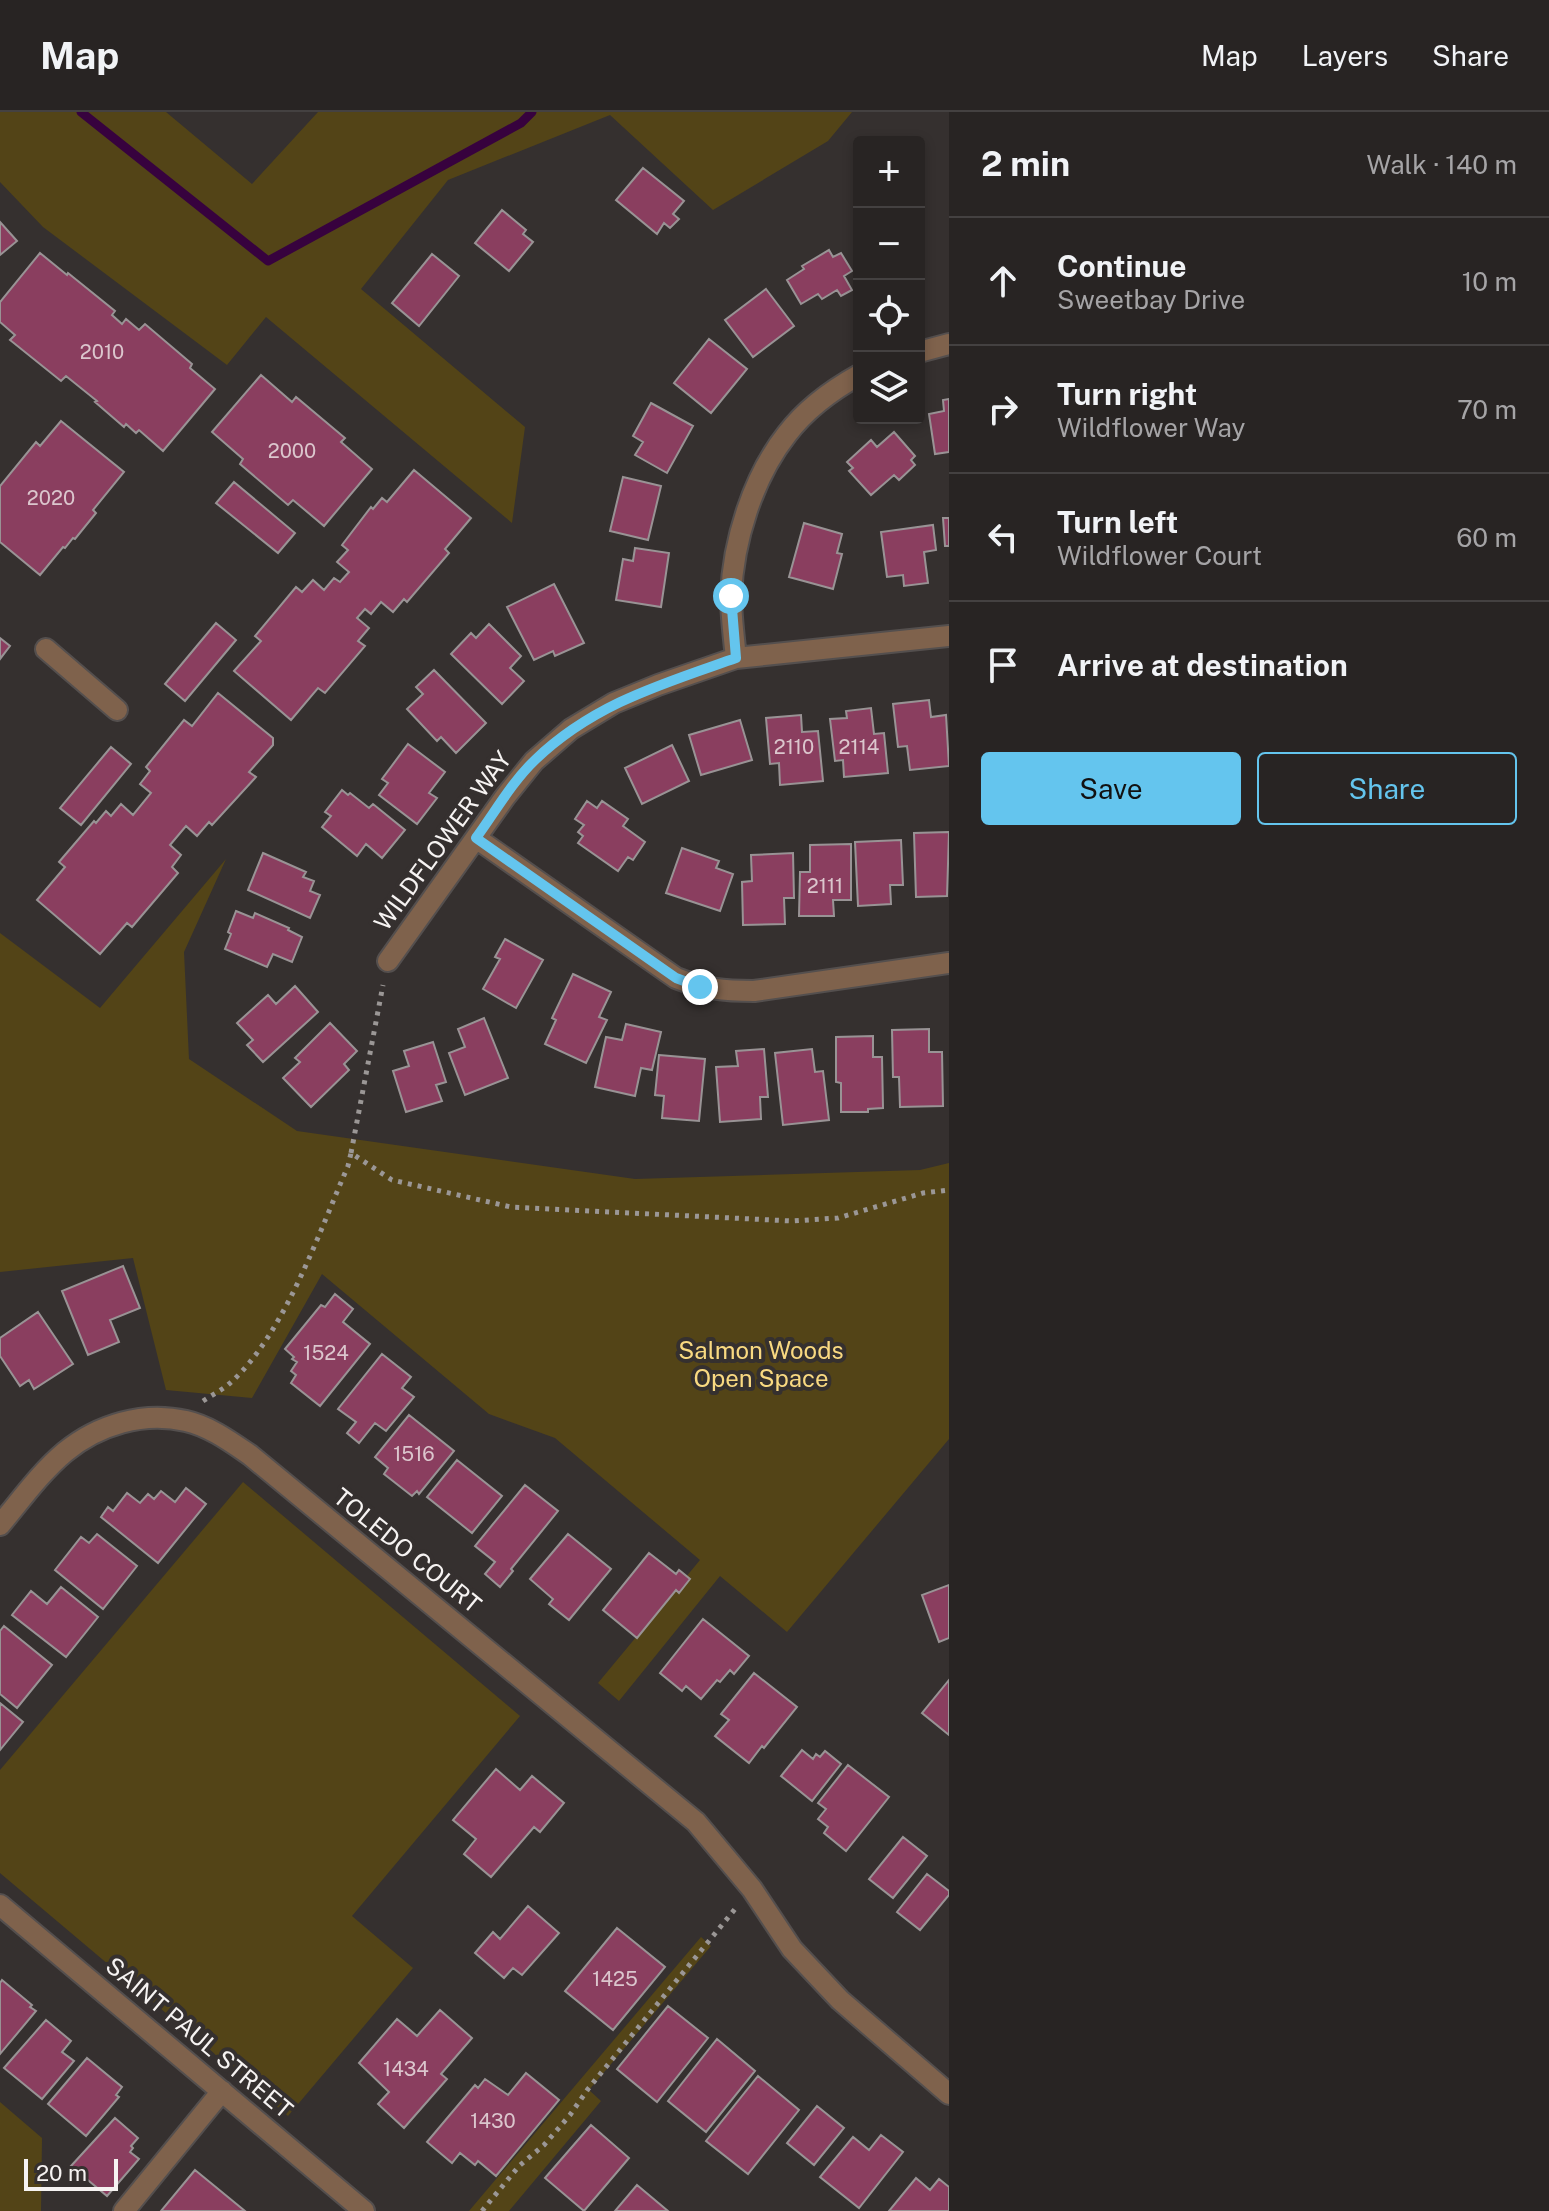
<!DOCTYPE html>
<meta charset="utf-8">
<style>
:root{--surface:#282423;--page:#343030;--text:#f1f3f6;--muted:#a5a4a6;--line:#444141;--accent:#64c5ee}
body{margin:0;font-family:"Public Sans",sans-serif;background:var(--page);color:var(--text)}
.controls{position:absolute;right:24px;top:24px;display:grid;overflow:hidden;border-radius:8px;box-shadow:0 4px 12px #0003}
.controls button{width:72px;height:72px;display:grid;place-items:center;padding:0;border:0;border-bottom:2px solid var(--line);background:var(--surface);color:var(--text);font:40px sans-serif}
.scale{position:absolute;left:24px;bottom:20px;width:94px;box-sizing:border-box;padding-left:8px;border:4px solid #f6f3f2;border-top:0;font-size:22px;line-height:28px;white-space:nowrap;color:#f6f3f2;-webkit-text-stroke:6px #35302f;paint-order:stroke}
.stop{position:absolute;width:24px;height:24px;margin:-18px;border:6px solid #64c5ee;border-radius:50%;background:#fff}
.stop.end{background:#64c5ee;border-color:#fff;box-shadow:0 2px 8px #0008}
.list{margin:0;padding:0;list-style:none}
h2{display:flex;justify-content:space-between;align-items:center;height:104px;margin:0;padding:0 32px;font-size:34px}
h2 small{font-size:26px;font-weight:400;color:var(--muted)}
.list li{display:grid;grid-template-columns:52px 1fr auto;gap:24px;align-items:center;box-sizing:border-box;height:128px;padding:0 32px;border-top:2px solid var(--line)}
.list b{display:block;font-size:30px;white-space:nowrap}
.list p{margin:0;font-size:26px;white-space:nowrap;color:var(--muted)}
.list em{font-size:26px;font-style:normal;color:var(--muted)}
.actions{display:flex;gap:16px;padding:24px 32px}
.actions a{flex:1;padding:18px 0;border:2px solid var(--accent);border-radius:8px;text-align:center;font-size:28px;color:var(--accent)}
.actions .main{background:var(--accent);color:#111}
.icon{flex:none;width:44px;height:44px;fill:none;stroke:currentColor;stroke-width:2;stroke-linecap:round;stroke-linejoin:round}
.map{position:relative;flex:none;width:949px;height:2099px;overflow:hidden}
header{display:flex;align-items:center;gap:48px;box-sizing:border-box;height:112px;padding:0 40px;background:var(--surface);border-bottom:2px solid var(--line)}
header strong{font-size:38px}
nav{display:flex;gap:44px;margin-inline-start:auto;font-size:28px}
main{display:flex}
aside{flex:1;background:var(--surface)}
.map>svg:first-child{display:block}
.green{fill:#534417}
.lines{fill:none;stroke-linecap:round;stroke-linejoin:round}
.stream{stroke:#37023e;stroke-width:9}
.building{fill:#8a3e5f;stroke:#999395;stroke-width:2}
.minor-casing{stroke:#544f4e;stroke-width:24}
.path{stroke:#9b9796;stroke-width:5;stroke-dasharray:4 6;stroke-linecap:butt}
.minor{stroke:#7f624c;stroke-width:20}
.route{stroke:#64c5ee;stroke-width:10}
.labels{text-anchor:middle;stroke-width:8;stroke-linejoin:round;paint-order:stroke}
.number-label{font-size:20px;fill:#dbc6cd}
.street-label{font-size:24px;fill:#f6f3f2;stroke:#35302f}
.park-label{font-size:24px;fill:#f9d981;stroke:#35302f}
</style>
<header>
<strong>Map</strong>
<nav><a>Map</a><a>Layers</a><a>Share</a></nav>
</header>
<main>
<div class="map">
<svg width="949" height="2099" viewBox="0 0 949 2099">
<rect width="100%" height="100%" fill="#35302f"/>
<!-- green -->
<path class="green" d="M0,0H166L252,72L318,0H852L828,29L713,98L610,3L448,68L361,177L525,315L512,411L266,205L227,253L43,115L0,70Z
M226,747L184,840L189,947L297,1019L635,1067L920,1058L949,1051V1327L787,1520L720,1464L619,1589L598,1571L700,1448L555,1326L489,1302L322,1162L252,1286L166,1278L133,1146L0,1160V821L100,896Z
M243,1370L520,1604L352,1804L413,1856L288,2004L0,1761V1658Z
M701,1825L711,1834L589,1978L601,1989L509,2099H469Z
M0,1990L42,2026L41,2099H0Z"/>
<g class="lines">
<!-- stream -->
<path class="stream" d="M81,0L268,149L521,11L532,0"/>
</g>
<!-- building -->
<path class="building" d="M643,56L684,89L673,102L679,107L670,116L664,111L657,122L616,88Z
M502,98L526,118L523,122L533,130L509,159L475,131Z
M0,110L17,129L0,143Z
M829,138L833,145L841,141L852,159L844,164L852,178L841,184L837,178L822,187L818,182L801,192L787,168L804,157L802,154Z
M40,141L67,163L68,161L115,199L112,203L122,212L126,207L139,218L145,212L192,252L190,256L215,277L163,339L139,318L136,321L126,312L124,315L95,290L97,289L66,264L61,269L10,228L15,223L0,210V190Z
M432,142L459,164L419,214L392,191Z
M766,177L794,214L753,245L725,208Z
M709,227L747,257L711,301L674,271Z
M261,263L292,290L296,285L345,326L341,330L372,357L324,414L293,388L288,393L240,352L243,347L212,320Z
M949,287V340L935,342L929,302L944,299L943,288Z
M651,291L693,314L667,361L635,343L643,330L633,324Z
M61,309L124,360L93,398L96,401L75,427L73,426L65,436L63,435L40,463L0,430V374L36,330L40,334Z
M894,320L915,344L911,348L915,353L899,368L894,363L871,383L849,359L853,356L847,350L871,328L877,335Z
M414,358L471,406L445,437L449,441L407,490L404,487L393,500L381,490L371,502L365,497L357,506L369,516L358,529L365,534L325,581L318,576L291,608L234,559L261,529L255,524L296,475L302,480L313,468L324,478L334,466L340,470L349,460L337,450L348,438L342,433L371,395L373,397L382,386L387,390Z
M623,365L661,374L648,428L610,419Z
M234,370L295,421L278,441L216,391Z
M943,406H949V434H945Z
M804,411L842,422L837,441L842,442L833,477L789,465Z
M933,413L936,438L924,440L928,471L904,474L903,463L887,465L881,420Z
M635,436L669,441L661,495L616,488L623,447L633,449Z
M554,472L584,531L555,544L553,539L534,548L507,495Z
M216,511L236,528L185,589L165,572Z
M489,512L521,544L510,556L524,569L502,592L451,542L471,521L476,526Z
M0,526L10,534L0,547Z
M434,558L486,611L456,641L441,625L437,629L407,597L423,582L416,575Z
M218,581L273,626V633L249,660L256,665L212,713L209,710L197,724L186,714L170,733L181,743L172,755L178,761L132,815L127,811L100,842L37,788L65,755L59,750L94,709L96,711L106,699L111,704L121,692L133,703L151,681L140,672L150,659L146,655L184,608L192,614Z
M929,588L931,605L946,603L949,654L910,658L907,634L898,635L893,592Z
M871,596L874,622L884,621L888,661L844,665L843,648L835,649L830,607L847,606L846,599Z
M801,603L802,620L818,619L823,669L780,673L779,651L770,652L766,606Z
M740,608L752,648L701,663L689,623Z
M408,632L445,660L429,681L437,686L417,712L379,683L388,671L382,667Z
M672,633L689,669L642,692L625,656Z
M111,635L131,652L81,713L60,696Z
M342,678L348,683L350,681L369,696L373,692L405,718L382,746L366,732L357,744L322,715L331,704L325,700Z
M587,689L597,696L602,689L628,707L623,714L645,730L633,748L628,745L618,759L578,731L583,724L578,720L584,713L575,707Z
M949,720L947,784L916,785L914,721Z
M901,728L903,773H890L891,792L858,794L855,730Z
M851,732V788H833L834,804H799L800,760H810V733Z
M682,736L719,749L716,756L733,762L720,799L666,781Z
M263,741L306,760L303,765L314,769L310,779L320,783L310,806L248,778Z
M793,741L794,786H784L785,812L743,813L742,770L752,769L751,743Z
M236,799L253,806L255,801L289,816L288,818L302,825L292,850L273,842L267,855L225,837L231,822L228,820Z
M505,827L543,848L516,896L483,877L500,847L495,845Z
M573,862L611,880L599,905L607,908L586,951L545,932L556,908L552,906Z
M295,874L318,900L263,950L247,933L253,928L237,911L268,883L276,892Z
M484,906L508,966L465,983L449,941L465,935L458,917Z
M330,911L357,939L344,952L349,958L311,995L283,966L300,950L295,946Z
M626,912L661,920L652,958L641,956L635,984L595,975L606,925L622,928Z
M929,917V940H942L943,994L900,995L899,965H893L892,918Z
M873,924V945H882L883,996L868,997V1000H841V971L836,970V925Z
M433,930L446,970L436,973L442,989L406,1000L393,959L409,954L404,939Z
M764,937L768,985H760L761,1007L720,1010L716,955L738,954L736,939Z
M812,937L815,960L823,959L829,1008L783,1013L775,941Z
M659,943L705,947L699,1009L662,1006L664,984L655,983Z
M123,1154L140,1196L110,1208L119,1230L88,1243L62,1179Z
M335,1182L353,1197L343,1210L370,1232L320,1294L291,1271L296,1263L291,1259L297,1250L292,1247L294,1245L285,1237L321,1193L325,1195Z
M38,1200L73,1252L34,1277L29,1268L20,1274L0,1244V1226Z
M382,1242L411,1265L402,1276L414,1285L386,1319L375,1311L359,1331L347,1321L356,1310L338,1297Z
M409,1303L454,1339L419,1382L417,1379L412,1384L384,1362L388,1356L375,1345Z
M457,1348L502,1384L472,1421L427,1385Z
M525,1373L558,1399L511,1457L513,1459L500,1475L485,1462L495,1450L475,1434Z
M186,1376L206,1392L158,1451L101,1405L108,1395L113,1399L127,1381L140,1391L148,1382L154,1387L161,1379L175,1390Z
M97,1422L137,1454L103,1497L55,1458L81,1425L89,1431Z
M568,1422L611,1457L569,1508L549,1492L553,1487L530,1467Z
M649,1441L676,1462L679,1458L690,1467L679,1481L676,1478L637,1526L603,1498Z
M949,1473V1526L939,1530L922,1483Z
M61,1475L98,1505L66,1545L12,1503L31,1479L47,1492Z
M703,1507L749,1544L734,1562L730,1558L720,1570L717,1568L701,1587L686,1574L682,1579L660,1561Z
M4,1514L52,1553L17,1596L0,1582V1519Z
M754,1561L797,1595L764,1636L762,1634L749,1651L715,1624L729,1608L721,1602Z
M949,1568V1623L922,1601Z
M0,1591L23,1610L0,1638Z
M802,1638L813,1647L816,1642L820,1645L825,1639L841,1652L812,1689L781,1664Z
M848,1653L889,1685L846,1739L824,1721L828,1715L818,1707L826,1697L818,1691Z
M496,1657L520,1678L532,1664L564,1691L540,1720L534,1715L491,1765L464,1742L476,1727L453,1708Z
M903,1725L927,1744L893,1786L869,1767Z
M927,1762L949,1779V1783L920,1818L897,1800Z
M528,1794L559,1821L522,1863L513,1856L504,1866L475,1841L493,1820L500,1827Z
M617,1816L665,1855L613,1918L565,1879Z
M2,1868L32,1893L30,1895L36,1899L0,1942V1871Z
M668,1894L708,1926L657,1990L617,1957Z
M440,1898L472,1926L441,1962L447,1967L404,2016L378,1992L389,1980L359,1951L397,1907L417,1924Z
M46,1908L71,1929L62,1940L74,1949L42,1987L4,1956Z
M717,1927L755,1959L706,2020L668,1989Z
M87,1946L122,1975L116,1983L119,1985L86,2024L48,1992Z
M526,1961L559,1988L496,2064L478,2049L475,2053L460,2041L452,2051L427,2030L475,1973L478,1976L485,1967L508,1983Z
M758,1964L799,1998L748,2062L706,2029Z
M817,1994L844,2016L814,2053L787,2031Z
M115,2006L138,2026L131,2034L133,2036L130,2040L139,2047L107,2084L71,2054Z
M591,2013L629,2046L584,2099L545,2066Z
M881,2023L903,2040L859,2096L820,2065L853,2025L869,2038Z
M195,2058L245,2099H161Z
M916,2066L930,2078L939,2067L949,2075V2099H889Z
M637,2073L668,2099H615Z"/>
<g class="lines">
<defs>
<path id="minor" d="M919,240L949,232
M46,537L117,598
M736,546C734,526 731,504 731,484C733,429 753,365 787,322C806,297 832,278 859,263
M476,726L676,866C704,877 724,879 754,879L949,851
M388,849L505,685L534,649L571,617L614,591L658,573L736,546L949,524
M0,1413C21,1388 40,1361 65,1340C98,1313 143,1299 186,1309C209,1314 231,1330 250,1343L696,1710L752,1777L792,1837L840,1888L949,1982
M0,1793L364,2099
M124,2099L222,1979"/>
</defs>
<!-- minor casing -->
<use href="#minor" class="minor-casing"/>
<!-- path -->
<path class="path" d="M351,1041L383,873
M203,1289C212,1283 222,1278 229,1272C284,1224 319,1120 348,1054L351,1041L392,1068L511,1095L792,1109L838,1106L923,1081L949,1078
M482,2099L519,2054L544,2033L570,2003L588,1977L735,1797"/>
<!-- minor -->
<use href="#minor" class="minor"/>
</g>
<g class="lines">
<!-- route -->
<path class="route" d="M700,875L676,866L476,726C495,700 512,670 535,648C593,592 662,572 736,546L731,484"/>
</g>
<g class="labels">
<!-- number labels -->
<g class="number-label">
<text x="102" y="247">2010</text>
<text x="292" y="346">2000</text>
<text x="51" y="393">2020</text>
<text x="794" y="642">2110</text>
<text x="859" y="642">2114</text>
<text x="825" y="781">2111</text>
<text x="326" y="1248">1524</text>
<text x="414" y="1349">1516</text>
<text x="615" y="1874">1425</text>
<text x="406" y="1964">1434</text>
<text x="493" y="2016">1430</text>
</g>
<!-- street labels -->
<g class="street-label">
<text transform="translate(443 729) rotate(-54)" y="8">WILDFLOWER WAY</text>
<text transform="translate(407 1439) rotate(39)" y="8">TOLEDO COURT</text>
<text transform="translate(199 1926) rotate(40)" y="8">SAINT PAUL STREET</text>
</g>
<!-- park labels -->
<g class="park-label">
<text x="761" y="1247">Salmon Woods<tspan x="761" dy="28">Open Space</tspan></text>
</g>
</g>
</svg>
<div class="controls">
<button>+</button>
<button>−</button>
<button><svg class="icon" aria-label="locate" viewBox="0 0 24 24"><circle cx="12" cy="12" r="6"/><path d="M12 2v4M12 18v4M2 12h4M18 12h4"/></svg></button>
<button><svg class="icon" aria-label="layers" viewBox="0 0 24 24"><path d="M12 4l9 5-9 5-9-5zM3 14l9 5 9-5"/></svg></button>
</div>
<div class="scale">20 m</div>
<div class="stop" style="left:731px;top:484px"></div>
<div class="stop end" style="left:700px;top:875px"></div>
</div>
<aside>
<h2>2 min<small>Walk · 140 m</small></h2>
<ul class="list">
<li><svg class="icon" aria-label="ahead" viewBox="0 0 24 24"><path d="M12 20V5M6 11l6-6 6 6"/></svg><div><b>Continue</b><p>Sweetbay Drive</p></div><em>10 m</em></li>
<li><svg class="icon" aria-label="right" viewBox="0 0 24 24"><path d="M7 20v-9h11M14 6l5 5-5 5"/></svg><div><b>Turn right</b><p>Wildflower Way</p></div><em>70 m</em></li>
<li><svg class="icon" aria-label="left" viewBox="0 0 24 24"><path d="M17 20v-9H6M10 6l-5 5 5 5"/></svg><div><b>Turn left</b><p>Wildflower Court</p></div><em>60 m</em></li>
<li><svg class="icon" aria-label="arrive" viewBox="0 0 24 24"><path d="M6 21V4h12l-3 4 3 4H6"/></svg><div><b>Arrive at destination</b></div></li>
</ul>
<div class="actions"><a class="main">Save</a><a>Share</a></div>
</aside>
</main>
